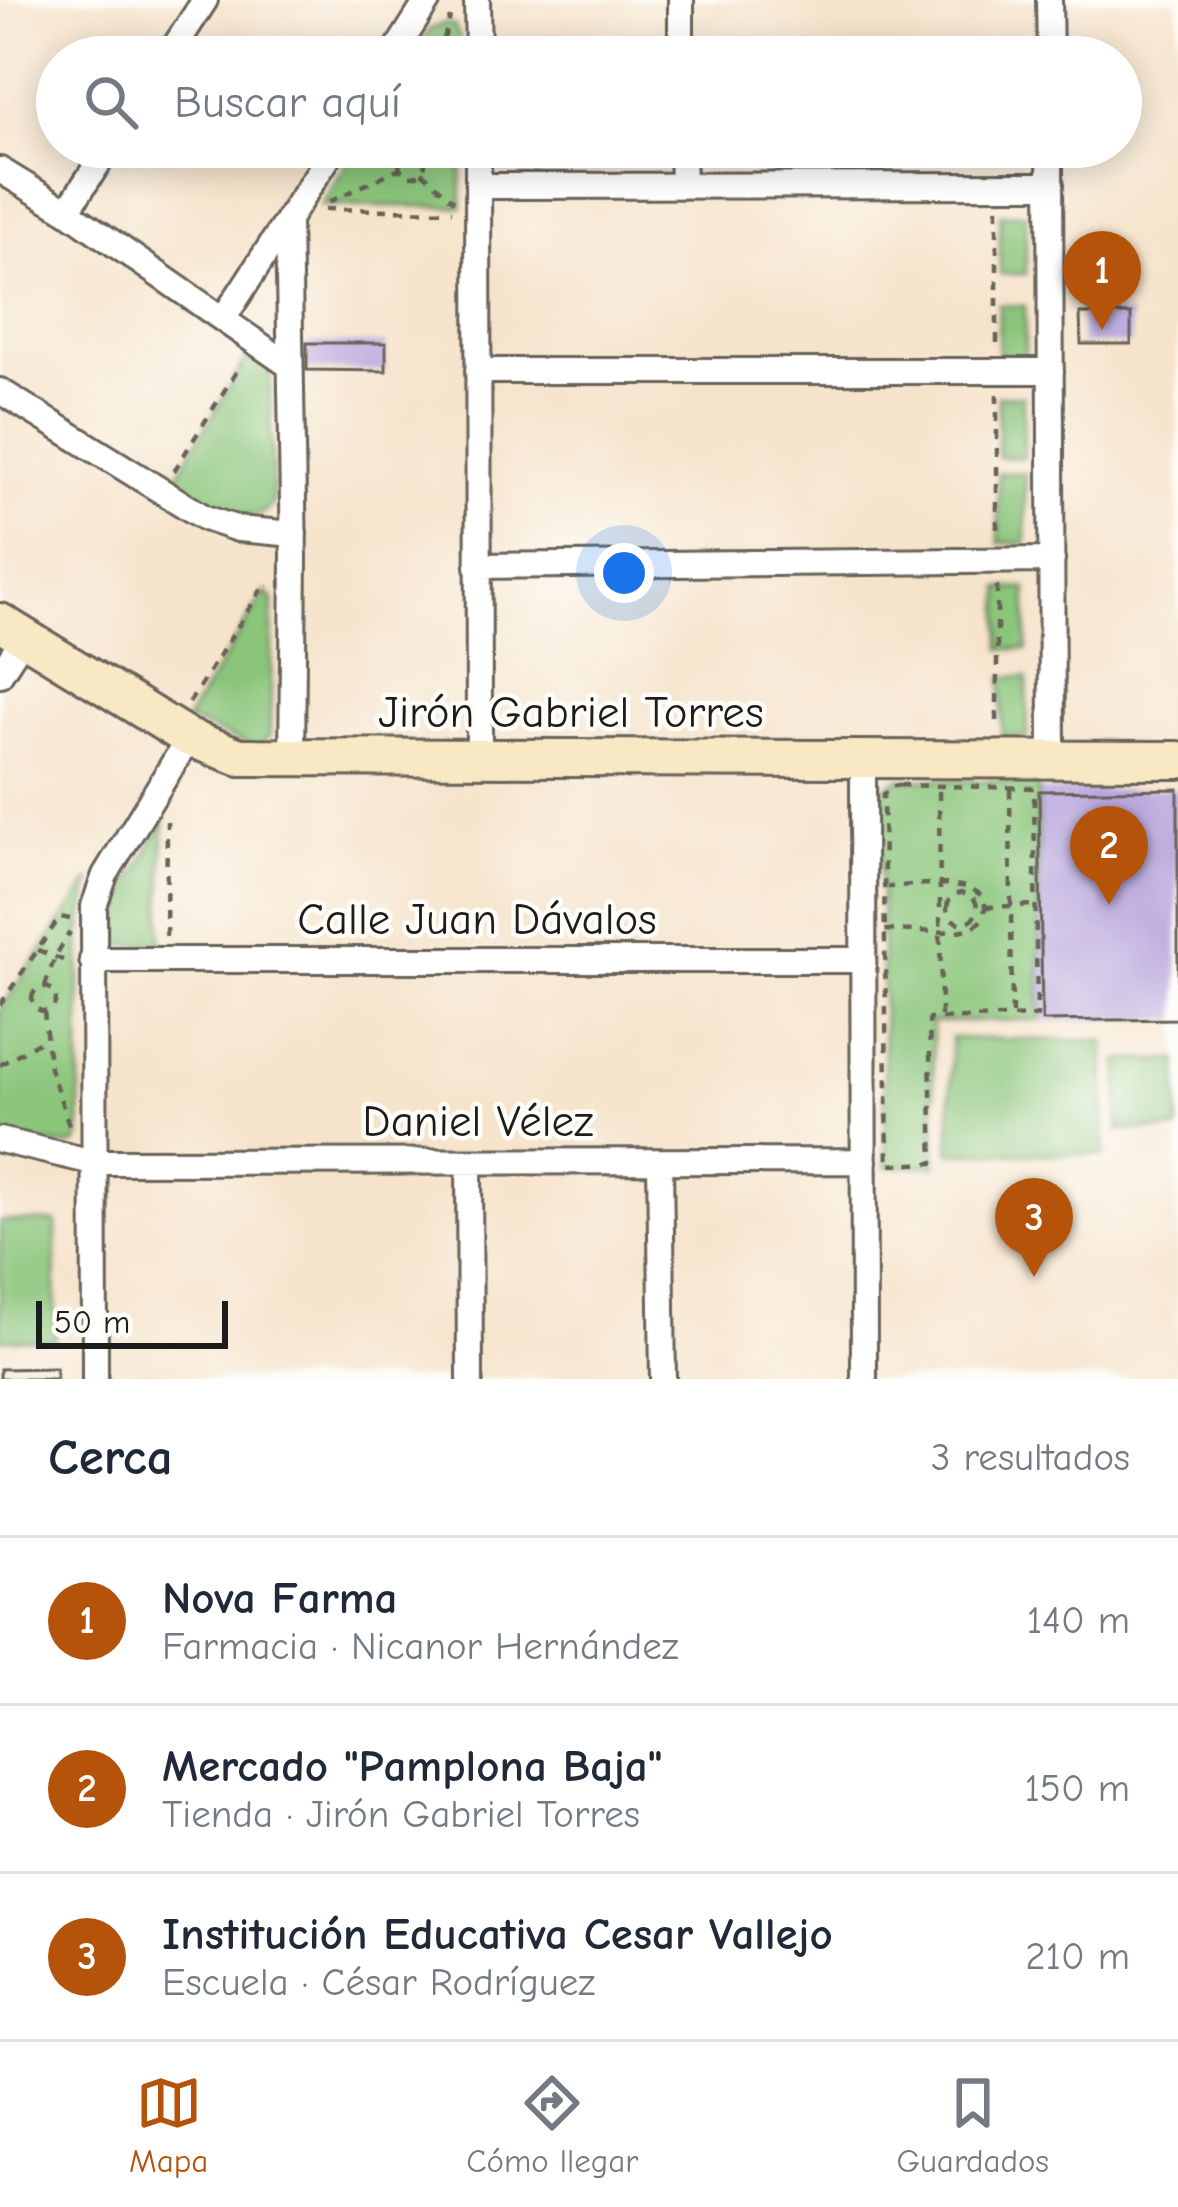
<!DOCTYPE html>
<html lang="es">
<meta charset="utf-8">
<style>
:root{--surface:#fff;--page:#f2f2f3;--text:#1f2937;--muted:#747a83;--line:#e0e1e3;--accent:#b45309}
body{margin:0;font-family:"Comic Neue",sans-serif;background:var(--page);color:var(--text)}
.scale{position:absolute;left:36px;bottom:30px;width:192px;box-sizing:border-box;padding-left:12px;border:6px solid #1c1c1c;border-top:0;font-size:33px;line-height:42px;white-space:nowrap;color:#1c1c1c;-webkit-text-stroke:9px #fdfcf7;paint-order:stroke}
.you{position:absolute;left:624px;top:573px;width:42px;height:42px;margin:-30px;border:9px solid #fff;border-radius:50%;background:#1a73e8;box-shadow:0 0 0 18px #1a73e833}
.badge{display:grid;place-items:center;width:78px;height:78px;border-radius:50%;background:var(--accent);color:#fff;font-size:39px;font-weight:700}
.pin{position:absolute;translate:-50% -99px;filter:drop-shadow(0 3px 6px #0008)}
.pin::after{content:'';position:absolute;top:63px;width:42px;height:36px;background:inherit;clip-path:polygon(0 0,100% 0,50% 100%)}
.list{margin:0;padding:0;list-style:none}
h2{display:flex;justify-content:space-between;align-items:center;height:156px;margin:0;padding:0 48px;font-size:51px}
h2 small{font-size:39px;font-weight:400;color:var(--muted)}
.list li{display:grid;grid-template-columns:78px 1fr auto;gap:36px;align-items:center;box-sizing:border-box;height:168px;padding:0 48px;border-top:3px solid var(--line)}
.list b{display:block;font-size:45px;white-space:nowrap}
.list p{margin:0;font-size:39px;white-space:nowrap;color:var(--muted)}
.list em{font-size:39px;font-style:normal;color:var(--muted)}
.icon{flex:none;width:66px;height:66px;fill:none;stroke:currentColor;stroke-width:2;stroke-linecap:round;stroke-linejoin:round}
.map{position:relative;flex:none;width:1178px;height:1379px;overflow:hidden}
.search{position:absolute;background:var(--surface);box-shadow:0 6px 30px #0003;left:36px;right:36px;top:36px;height:132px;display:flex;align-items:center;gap:30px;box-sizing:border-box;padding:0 42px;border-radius:66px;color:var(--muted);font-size:45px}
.sheet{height:660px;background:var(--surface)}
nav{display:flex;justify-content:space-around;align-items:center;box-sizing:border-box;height:168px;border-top:3px solid var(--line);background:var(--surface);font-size:33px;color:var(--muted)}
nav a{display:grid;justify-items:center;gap:6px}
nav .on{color:var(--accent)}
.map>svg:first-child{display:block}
.green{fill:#8ac57a;stroke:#53704b;stroke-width:3}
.building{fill:#b9a8de}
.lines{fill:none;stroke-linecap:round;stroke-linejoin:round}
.street-casing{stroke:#686259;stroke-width:30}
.secondary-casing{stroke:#686259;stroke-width:42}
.path{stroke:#686259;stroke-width:4.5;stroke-dasharray:9 9;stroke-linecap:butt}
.street{stroke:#fff;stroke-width:24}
.secondary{stroke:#f8e8c3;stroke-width:36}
.labels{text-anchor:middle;stroke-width:9;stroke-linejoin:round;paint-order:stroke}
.street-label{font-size:45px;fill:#1c1c1c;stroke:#fdfcf7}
</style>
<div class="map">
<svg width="1178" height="1379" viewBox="0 0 1178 1379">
<rect width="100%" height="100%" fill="#fdfcf7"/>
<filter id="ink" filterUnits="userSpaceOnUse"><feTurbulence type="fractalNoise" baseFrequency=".00833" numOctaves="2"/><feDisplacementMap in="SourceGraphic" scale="24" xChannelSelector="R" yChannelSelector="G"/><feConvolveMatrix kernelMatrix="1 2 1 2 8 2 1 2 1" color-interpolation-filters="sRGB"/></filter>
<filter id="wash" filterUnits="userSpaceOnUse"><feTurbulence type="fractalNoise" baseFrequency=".004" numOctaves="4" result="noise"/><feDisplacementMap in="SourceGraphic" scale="48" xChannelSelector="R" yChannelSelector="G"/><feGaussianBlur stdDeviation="2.7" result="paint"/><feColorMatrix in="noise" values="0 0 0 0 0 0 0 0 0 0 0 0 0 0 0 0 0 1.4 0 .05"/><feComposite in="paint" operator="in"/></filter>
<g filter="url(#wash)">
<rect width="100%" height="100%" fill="#f6e3cb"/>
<!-- green -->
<path class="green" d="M446,23L454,26L460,38V57H413L430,29Z
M357,147H461L462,207L321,205Z
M1000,214H1026V274H1000Z
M999,305L1025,306V355L998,354Z
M252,349L267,364L270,375L273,503C251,536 195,501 172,484Z
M998,396H1023L1024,457H998Z
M998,473H1025L1026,543H999Z
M1001,588L1027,589V649H1001Z
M265,592L273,599L270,735L258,748L186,720Z
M1002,677H1027L1028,737H1002Z
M899,779L1038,782L1040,1020L932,1022L936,1166L886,1167L879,797L882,788Z
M164,819L161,945L120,944L116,936L128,888Z
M91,879L80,935V1137L76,1144L68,1146L0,1136V1010Z
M951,1038L1105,1041L1104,1155L950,1152Z
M1119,1060H1178V1130H1119Z
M0,1221L56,1222L55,1340L0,1339Z"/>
<g id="blocks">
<!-- building -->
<path class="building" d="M1080,314H1131V344H1081Z
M307,343H386V371L307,370Z
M1178,789V1019L1042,1021L1039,791Z
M56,1368V1379H0V1369Z"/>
</g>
</g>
<g filter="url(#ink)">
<use href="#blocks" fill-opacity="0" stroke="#686259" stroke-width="3"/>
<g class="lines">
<defs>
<path id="street" d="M477,0L478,57
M681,0V57
M1049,0L1050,57
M168,57L205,0
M392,57L428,0
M478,147L479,758
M682,147L683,185
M1050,147L1052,760
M0,170L67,211L290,366
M478,186L1051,185
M67,211L109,147
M288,221L294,557L292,758
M223,319L335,147
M478,371H1051
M0,391L205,518L238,529L294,534
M478,566L1052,560
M0,674L24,637
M863,761L864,1379
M92,960H863
M0,1140L93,1162L864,1161
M469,1162L470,1379
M660,1162L663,1379
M95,1379L94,906L105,875L189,738"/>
<path id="secondary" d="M0,622L189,738L240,757L1178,760"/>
</defs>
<!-- street casing -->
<use href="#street" class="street-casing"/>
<!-- secondary casing -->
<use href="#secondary" class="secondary-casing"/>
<!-- path -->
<path class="path" d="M439,57L450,17
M399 163a13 13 0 1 1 26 0a13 13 0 1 1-26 0Z
M422,172L454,201
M329,202L400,168
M997,208V346
M325,209L452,211
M997,394V538
M174,471L241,364
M997,586V730
M189,703L265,584L268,585
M899,785L1034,788L1037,1016L929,1019L933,1163L888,1165L883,795L890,787Z
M1010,789L1012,1017
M939,791L941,1019
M947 908a15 15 0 1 1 30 0a15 15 0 1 1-30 0Z
M985,907L1036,905
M885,930C906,930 953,935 971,928C978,925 982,920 984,914C995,872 910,886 888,887
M166,936L167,821
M38,950L70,963
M45,986L55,957L70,932
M32 999a12 12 0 1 1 24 0a12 12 0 1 1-24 0Z
M0,1005L60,917L70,919
M44,1011L49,1065L70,1128
M0,1065L45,1038"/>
<!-- street -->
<use href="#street" class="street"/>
<!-- secondary -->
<use href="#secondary" class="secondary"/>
</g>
</g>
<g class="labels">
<!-- street labels -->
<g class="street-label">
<text x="571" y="727">Jirón Gabriel Torres</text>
<text x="477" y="934">Calle Juan Dávalos</text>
<text x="478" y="1136">Daniel Vélez</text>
</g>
</g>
</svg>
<div class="scale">50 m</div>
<div class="you"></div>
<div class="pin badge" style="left:1102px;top:330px">1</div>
<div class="pin badge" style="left:1109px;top:905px">2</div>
<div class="pin badge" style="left:1034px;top:1277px">3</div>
<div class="search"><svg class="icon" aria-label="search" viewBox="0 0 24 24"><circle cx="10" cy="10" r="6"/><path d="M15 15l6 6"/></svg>Buscar aquí</div>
</div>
<section class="sheet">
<h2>Cerca<small>3 resultados</small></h2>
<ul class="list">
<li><span class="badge">1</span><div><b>Nova Farma</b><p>Farmacia · Nicanor Hernández</p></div><em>140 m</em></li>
<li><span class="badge">2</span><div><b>Mercado &quot;Pamplona Baja&quot;</b><p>Tienda · Jirón Gabriel Torres</p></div><em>150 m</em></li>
<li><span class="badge">3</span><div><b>Institución Educativa Cesar Vallejo</b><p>Escuela · César Rodríguez</p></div><em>210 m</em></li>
</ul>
</section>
<nav>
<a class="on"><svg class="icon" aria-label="map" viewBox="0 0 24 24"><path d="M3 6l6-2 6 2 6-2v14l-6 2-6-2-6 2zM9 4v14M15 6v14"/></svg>Mapa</a>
<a><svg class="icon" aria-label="directions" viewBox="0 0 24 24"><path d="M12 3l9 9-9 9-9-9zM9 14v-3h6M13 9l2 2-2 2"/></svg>Cómo llegar</a>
<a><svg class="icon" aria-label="saved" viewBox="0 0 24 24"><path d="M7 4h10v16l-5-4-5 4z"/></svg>Guardados</a>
</nav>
